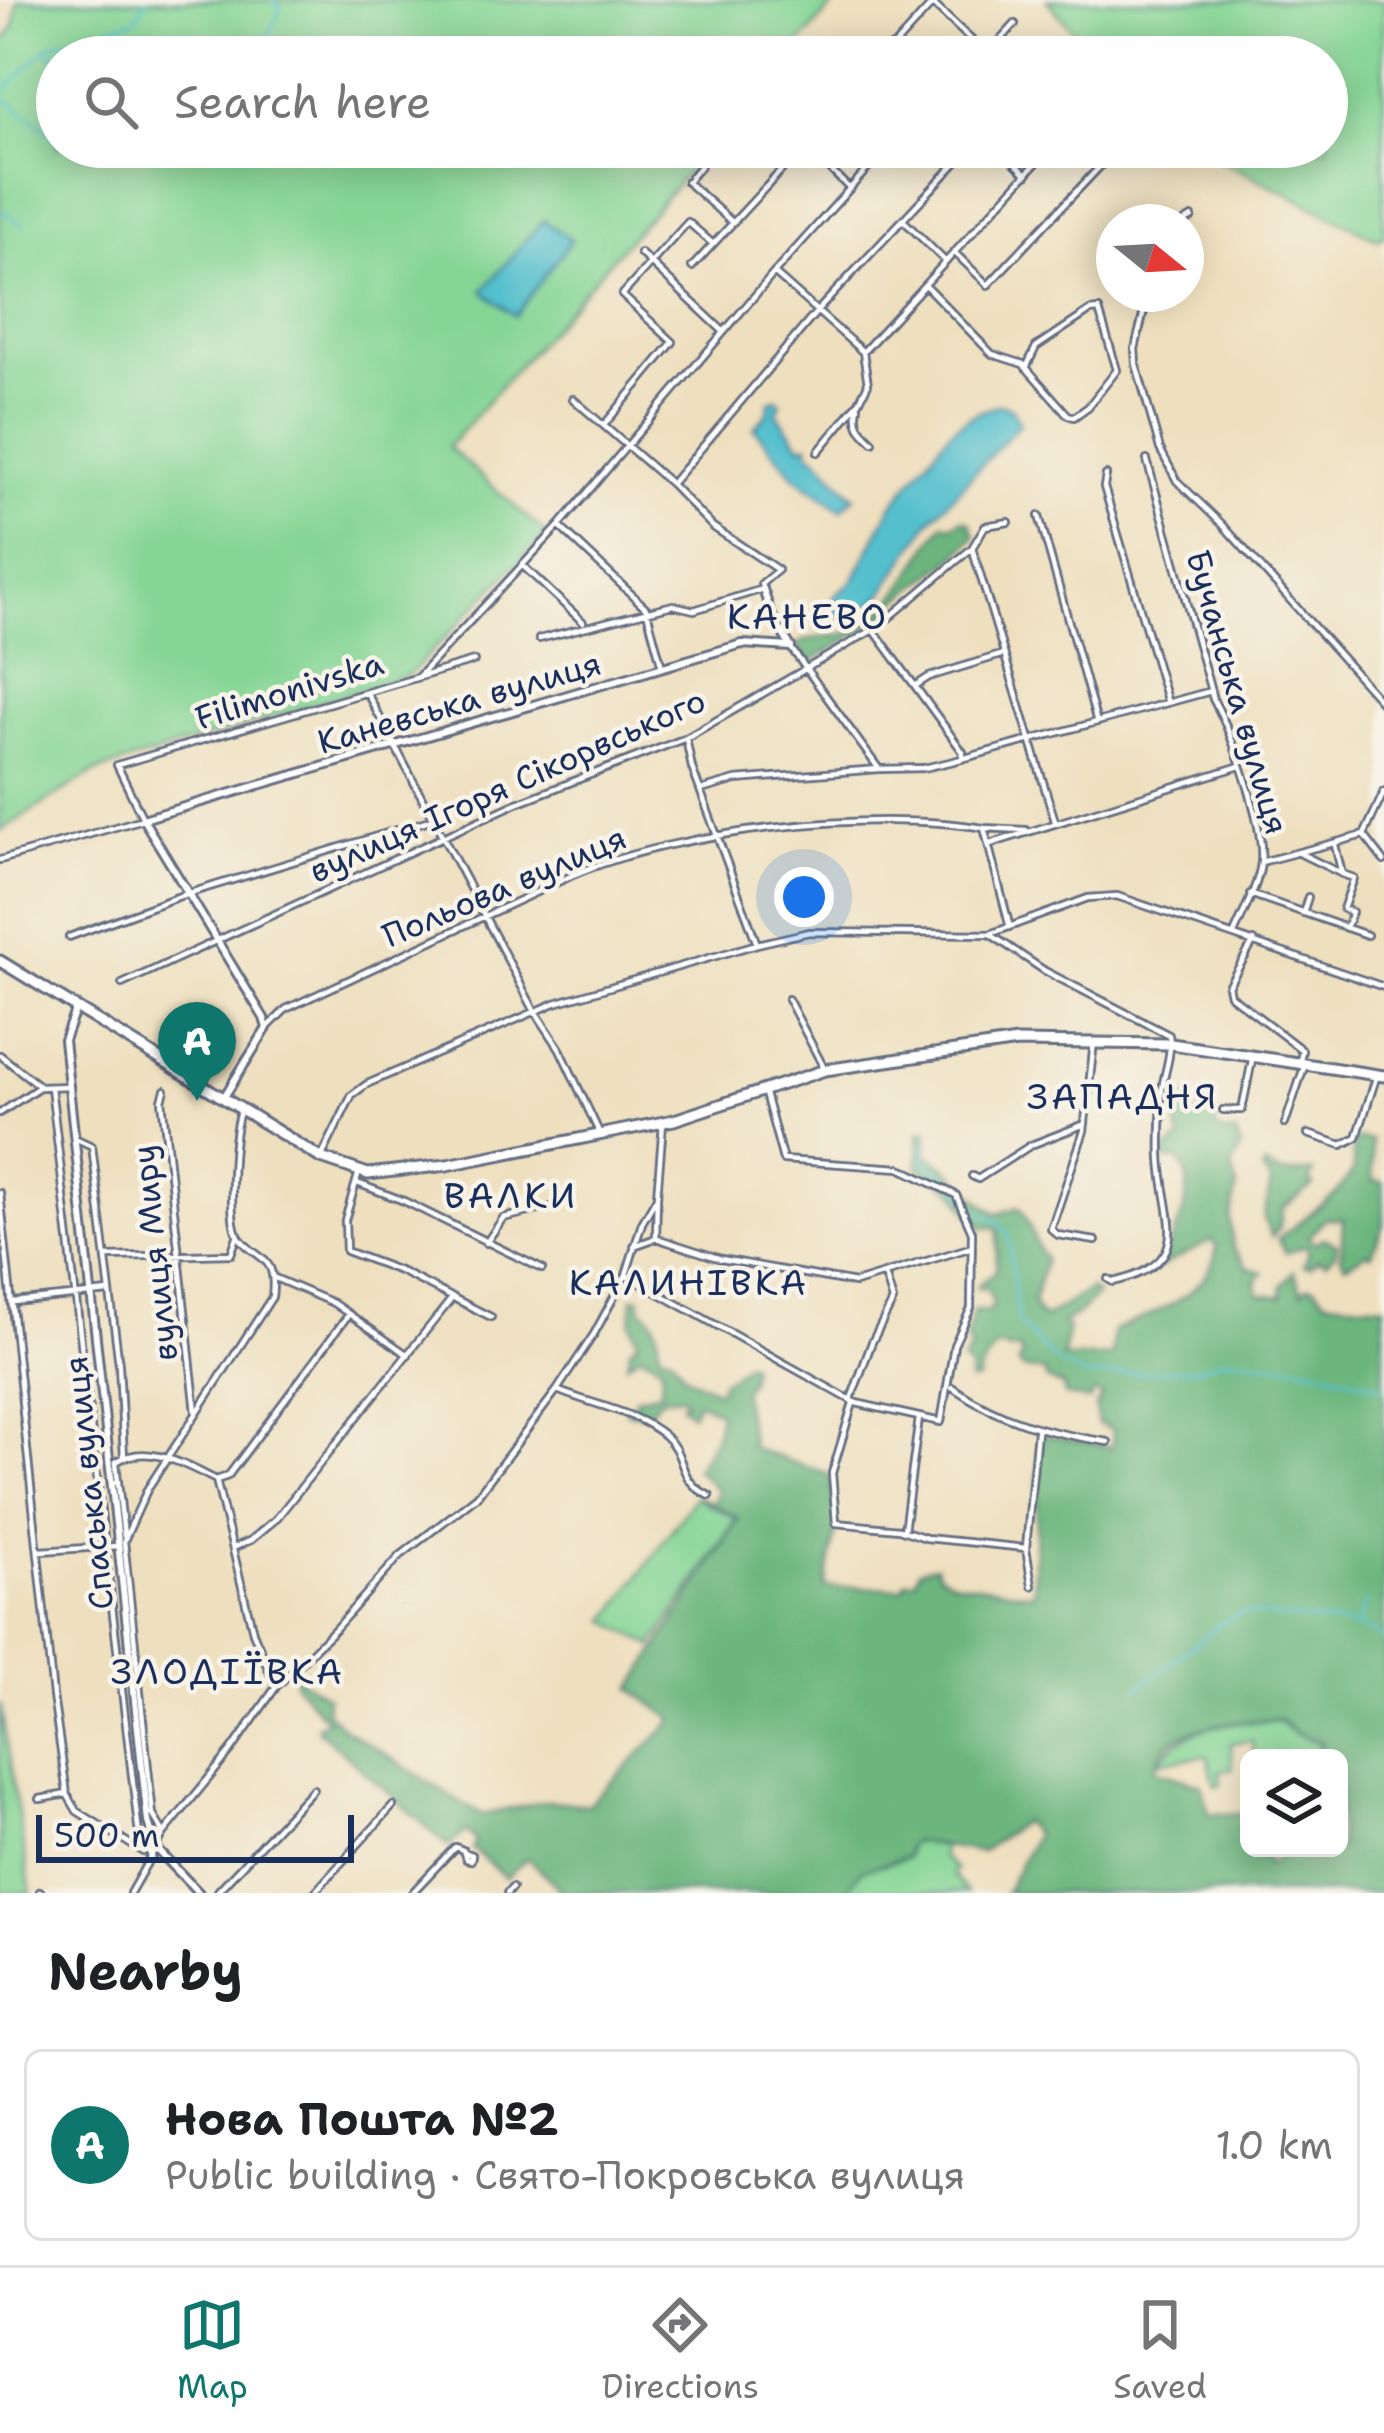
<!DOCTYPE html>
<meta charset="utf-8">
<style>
:root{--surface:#fff;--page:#f2f2f2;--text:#202124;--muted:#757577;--line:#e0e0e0;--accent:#0f766e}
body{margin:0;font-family:"Shantell Sans",sans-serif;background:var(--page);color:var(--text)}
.controls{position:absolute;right:36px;bottom:36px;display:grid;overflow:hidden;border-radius:18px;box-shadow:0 6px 30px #0003}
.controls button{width:108px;height:108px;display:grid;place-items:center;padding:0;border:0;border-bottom:3px solid var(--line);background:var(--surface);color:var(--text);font:60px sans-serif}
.compass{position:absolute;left:1096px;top:204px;width:108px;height:108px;border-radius:50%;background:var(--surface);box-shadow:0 6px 30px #0003;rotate:108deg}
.scale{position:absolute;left:36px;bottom:30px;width:318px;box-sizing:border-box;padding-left:12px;border:6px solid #1b2f5e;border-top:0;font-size:33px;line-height:42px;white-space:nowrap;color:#1b2f5e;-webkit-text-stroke:9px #f7f3e8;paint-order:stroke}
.you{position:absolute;left:804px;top:897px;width:42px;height:42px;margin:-30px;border:9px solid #fff;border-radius:50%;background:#1a73e8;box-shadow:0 0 0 18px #1a73e833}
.badge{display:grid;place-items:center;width:78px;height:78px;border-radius:50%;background:var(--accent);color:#fff;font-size:39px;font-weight:700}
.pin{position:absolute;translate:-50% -99px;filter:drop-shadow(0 3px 6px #0008)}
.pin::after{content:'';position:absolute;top:63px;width:42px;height:36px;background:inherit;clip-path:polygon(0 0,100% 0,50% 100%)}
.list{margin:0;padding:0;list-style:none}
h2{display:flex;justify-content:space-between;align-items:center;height:156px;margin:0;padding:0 48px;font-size:51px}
h2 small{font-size:39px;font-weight:400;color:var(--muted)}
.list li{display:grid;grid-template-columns:78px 1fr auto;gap:36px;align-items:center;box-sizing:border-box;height:192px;margin:0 24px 24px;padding:0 24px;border:3px solid var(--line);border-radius:18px}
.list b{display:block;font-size:45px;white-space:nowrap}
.list p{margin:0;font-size:39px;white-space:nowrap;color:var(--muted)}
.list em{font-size:39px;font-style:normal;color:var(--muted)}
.icon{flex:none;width:66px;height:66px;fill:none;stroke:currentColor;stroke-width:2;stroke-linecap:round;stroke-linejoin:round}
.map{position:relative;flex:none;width:1384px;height:1893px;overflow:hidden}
.search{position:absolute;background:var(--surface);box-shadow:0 6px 30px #0003;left:36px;right:36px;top:36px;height:132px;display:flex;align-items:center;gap:30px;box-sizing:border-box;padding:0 42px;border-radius:66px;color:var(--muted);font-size:45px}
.sheet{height:372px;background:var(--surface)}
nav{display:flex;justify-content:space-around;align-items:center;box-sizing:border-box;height:168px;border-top:3px solid var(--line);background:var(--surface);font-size:33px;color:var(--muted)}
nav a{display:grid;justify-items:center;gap:6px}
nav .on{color:var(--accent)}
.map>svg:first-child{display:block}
.green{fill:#85d595;stroke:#50827a;stroke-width:3}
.forest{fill:#6cb67e;stroke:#44726e;stroke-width:3;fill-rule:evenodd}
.water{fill:#54c0cd;stroke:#387896;stroke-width:3}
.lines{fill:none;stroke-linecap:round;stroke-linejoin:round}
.stream{stroke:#54c0cd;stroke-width:3}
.minor-casing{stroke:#656d80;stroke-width:10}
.tertiary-casing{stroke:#656d80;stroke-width:12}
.primary-casing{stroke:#656d80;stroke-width:15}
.minor{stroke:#fff;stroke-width:4.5}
.tertiary{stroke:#fff;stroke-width:6}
.primary{stroke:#fff;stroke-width:9}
.labels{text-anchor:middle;stroke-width:9;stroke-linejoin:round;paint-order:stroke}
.street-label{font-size:33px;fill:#1b2f5e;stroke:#f7f3e8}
.neighbourhood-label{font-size:36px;letter-spacing:3px;fill:#1b2f5e;stroke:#f7f3e8}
</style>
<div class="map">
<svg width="1384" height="1893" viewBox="0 0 1384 1893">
<rect width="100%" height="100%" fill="#f7f3e8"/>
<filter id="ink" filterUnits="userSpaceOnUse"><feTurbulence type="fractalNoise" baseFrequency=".00833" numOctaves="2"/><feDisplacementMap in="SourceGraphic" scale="24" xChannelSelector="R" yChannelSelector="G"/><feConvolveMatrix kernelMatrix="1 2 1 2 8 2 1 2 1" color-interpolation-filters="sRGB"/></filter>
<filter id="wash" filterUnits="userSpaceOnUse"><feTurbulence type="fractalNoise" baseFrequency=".004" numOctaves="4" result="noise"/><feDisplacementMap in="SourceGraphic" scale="48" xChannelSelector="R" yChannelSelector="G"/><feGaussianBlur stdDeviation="2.7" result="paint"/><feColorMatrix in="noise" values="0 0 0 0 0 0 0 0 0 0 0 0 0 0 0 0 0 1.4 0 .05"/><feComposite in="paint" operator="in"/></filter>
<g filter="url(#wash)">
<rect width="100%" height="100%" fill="#eedfbe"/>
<!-- green -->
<path class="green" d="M18,0H838L788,57H57V147H709L448,447L546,534L409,675L93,773L0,831V48L14,26Z
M1047,0H1384V236L1377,239L1195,147H1327V57H1096Z
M695,1497L736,1519L653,1646L607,1621Z
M0,1703L31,1893H0Z
M1278,1721L1293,1733L1320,1743L1317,1755L1254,1758L1252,1741L1231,1743L1233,1769L1220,1771L1221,1784L1215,1786L1208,1756L1158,1762C1192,1721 1226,1724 1278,1721Z
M914,1840L944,1848L941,1856L956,1870L952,1874L967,1893H845L861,1870L907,1858L908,1845Z"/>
<!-- forest -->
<path class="forest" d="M963,519L970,522L975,536L955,557L901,598L877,623L809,663L796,645C816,633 839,640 860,628C900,604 918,557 944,523L952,526Z
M1179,1094L1188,1099L1187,1112L1196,1118L1203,1104L1214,1110L1216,1127L1221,1132L1236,1134L1241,1148L1232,1167L1237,1187L1230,1219L1233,1247L1248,1268L1264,1272L1256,1281L1259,1294L1282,1296V1286L1294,1271L1302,1292L1308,1286L1315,1287L1326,1300L1384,1305V1893H1005L1035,1835L1023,1821L981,1852L913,1841L908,1845L907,1857L861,1870L845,1893H558L560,1889L527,1858L506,1878L472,1849L476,1840L466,1832L448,1846L318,1730V1725L327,1720L295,1684L294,1675L327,1697L326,1711L344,1728L481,1815L549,1801L588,1805L674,1720L632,1689L739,1518L696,1495L712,1503L718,1491L696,1469L715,1436L719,1412L698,1401L691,1414L681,1405L686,1400L681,1396L661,1398L647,1414L627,1412L637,1397L661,1391L662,1366L641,1354L627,1363L630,1348L638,1341L631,1323L633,1298H640L641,1309C661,1318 655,1336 661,1354L671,1355L686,1376L718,1391L722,1381C729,1378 743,1366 747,1362L751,1365L749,1381L742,1391L752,1448L830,1475L837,1524L825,1587L903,1588L906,1581L915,1580L920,1569L936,1565L938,1573L952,1581L1033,1594L1040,1435L1112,1447L1113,1430L1097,1424L1096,1406L1102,1395L1094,1392L1089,1401L1065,1395L1063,1386L1047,1380L1044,1372L1023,1369L1018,1364L1022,1355L1019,1349L1010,1351L997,1346L980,1370L978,1380L970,1382V1369L963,1362L971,1348L966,1340L974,1310L987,1312L993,1305L989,1291L976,1287L996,1271L998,1228L978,1227L955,1191L919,1168V1132L927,1131V1156C957,1169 971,1199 998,1214L1019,1207C1032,1224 1032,1242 1045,1259L1033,1303L1042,1319L1091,1289L1097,1295L1082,1311L1063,1323L1068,1328L1063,1358L1112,1356L1113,1331C1152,1313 1211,1296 1217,1246L1211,1241L1158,1268C1172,1240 1204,1185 1177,1159L1165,1160L1166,1151L1180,1140C1177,1125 1170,1108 1179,1094ZM1279,1719L1294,1732L1321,1742L1318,1756L1301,1758H1339V1848H1273L1276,1861L1268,1864L1263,1848H1249V1818L1243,1814H1209L1202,1785L1156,1770C1159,1722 1243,1721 1279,1719Z
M1357,1139L1371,1140L1373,1181L1383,1182L1384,1222L1372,1254L1366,1253L1346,1265L1341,1258L1343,1219L1326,1218L1308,1236L1314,1243L1323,1238L1337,1244L1335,1254L1326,1262L1317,1259L1311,1266L1304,1265L1309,1252L1306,1246L1286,1253L1278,1239L1337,1193L1354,1169L1353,1146Z
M1265,1165C1283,1180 1294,1171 1314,1172L1310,1180L1314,1185L1283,1208L1279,1228L1272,1237L1264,1218L1271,1182L1262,1170Z"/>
<!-- water -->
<path class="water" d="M543,220L571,240L515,316L483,291Z
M776,399L781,402L777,413L801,446L808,444L809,451C829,464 835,482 855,496L841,510L795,477L754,428L768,412L769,402Z
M999,404L1011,408L1020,423L930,521L879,599L850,615H839L832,609L834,597L853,581L891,507L950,431L972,415Z"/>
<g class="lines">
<!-- stream -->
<path class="stream" d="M45,49L57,59
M260,57L281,7L273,0
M0,95L49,46L136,19L146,0
M1,95L57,137
M0,210L24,225
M923,1140L926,1163L955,1183L973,1209L996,1220L1008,1234L1018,1322L1057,1363L1087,1377L1197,1368L1227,1358L1309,1367L1384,1387
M1357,1627L1366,1601
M1139,1688L1217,1626L1241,1613L1349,1625L1374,1632L1384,1640"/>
</g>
</g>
<g filter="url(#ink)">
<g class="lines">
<defs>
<path id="minor" d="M934,5L981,49L983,57
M873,57L896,44L936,0
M985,57L1015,24
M1039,57L1043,50
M807,147L849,188
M999,147L1027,175
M701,165L687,182L732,222
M903,220L946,262
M1184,222L1192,217
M640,253L724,332
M955,253L988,285L1107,159
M692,267L803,147
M774,273L863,352
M925,285L992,354L1023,364L1068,415L1074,417L1088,407L1117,370L1099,310L1090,311L1036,347L1026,368
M1148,294L1135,349L1136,364L1160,449L1177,481L1222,524L1384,705
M858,407C854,424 860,430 873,442
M604,425L673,342L622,295L688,222L713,244
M818,452L859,402L868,384L863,352L1051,147
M1147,460L1213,699C1232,733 1265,825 1261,863C1258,886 1243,913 1234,934
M1106,475L1104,487L1167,700
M672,483L819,309L971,147
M1039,516L1096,719
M559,526L646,608L662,667
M972,548L1055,821
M522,565L583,622
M873,629L915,686
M539,639L673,605L694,610L763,589L761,584L778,570L713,527L671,484L573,399
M791,648L879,769L924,768L954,761L1211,691
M418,677L559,526L774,273L887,147
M367,693L533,1008L560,1049L599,1132
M686,738L692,768L757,944
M962,759L963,752L915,686L929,677L1001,655
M701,790L736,780L879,769
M984,828L1026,830
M1364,835L1384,861
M990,844L1240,766
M1301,854L1342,874L1335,845
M0,860L143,819L117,765L474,661
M1261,862L1364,835L1384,792
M1342,874L1354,878L1343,909L1352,912L1346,928
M1250,894L1367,935
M1303,913L1308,897
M990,934L1045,971L1169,1035C1173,1058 1161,1078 1161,1100C1162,1119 1160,1138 1161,1156C1163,1218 1199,1262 1113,1282L1108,1279
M69,937L180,896L433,819
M1254,941L1228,986L1230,995L1302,1050L1300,1061
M122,984L517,803L686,738L878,627L972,548L985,526L1009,522
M788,999L825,1070
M267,1028L286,1009L573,875C679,830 869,809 984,828L1009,924
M1094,1042L1084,1131L1051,1229L1058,1235L1096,1241
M0,1055L38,1085
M51,1087L139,1835L152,1857
M165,1090L162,1100L196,1412
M1223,1110H1242L1252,1060
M0,1113L39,1087L70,1086
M1285,1124L1304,1067
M1308,1134L1342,1145L1357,1137L1376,1078
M77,1139L92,1146L119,1365L124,1457
M321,1158L352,1095L367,1084L555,1003L757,944L809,932L990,934L1088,898L1117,896L1384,987
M359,1172L345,1220L346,1251L402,1272L491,1317
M972,1176L978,1179L1031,1145L1085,1124
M357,1183L404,1201L542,1269
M0,1193L53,1696L67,1794L77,1811L143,1852
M656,1238L721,1259L855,1283L969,1248
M656,1238L657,1197
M486,1243L503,1218L560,1205
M634,1246L656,1238
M108,1257L231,1254L238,1234
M626,1275L856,1403L941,1422L954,1345L971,1308L972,1232L956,1195L900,1168L783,1160L764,1090
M885,1275L893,1301L872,1342L851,1399L853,1403L832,1473L836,1523L899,1529L926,1538L1026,1548L1032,1586
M275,1278L333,1303L408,1355
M13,1302L109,1292
M952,1387C1002,1422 1049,1433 1108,1442
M557,1390C592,1405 636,1411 665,1436C688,1456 675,1480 710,1496
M216,1480L228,1476L349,1314
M118,1482L124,1536
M112,1483L118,1482L116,1462C147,1442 186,1465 216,1480L253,1632L276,1687
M904,1531L919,1418
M233,1548L251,1540L276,1519L453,1297
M1026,1548L1037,1431
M40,1551L118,1546
M40,1799L67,1794
M164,1833L153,1815L124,1541L148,1488L272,1297C278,1251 254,1262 237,1234C228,1217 232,1126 241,1110
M40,1891L41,1893
M130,1893L164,1833L231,1751L276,1687L335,1629L400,1556L477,1496L557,1390L594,1334L626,1275L642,1223L657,1197L663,1123
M216,1893L313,1789
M314,1893L393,1806
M412,1893L455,1847L463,1850L466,1859L471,1860L472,1855L466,1853
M507,1893L512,1888"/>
<path id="tertiary" d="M763,589L771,614L791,647
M76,1008L64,1040L148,1822L157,1849L199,1893
M224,1097L267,1028L264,1018L143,819L742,644L791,647"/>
<path id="primary" d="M0,961L321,1158L368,1174L447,1165L674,1120L825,1070L1017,1042L1171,1044L1384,1076"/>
</defs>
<!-- minor casing -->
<use href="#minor" class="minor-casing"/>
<!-- tertiary casing -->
<use href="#tertiary" class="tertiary-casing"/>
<!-- primary casing -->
<use href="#primary" class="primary-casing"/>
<!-- minor -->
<use href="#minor" class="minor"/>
<!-- tertiary -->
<use href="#tertiary" class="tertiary"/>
<!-- primary -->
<use href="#primary" class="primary"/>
</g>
</g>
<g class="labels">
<!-- street labels -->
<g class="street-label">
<text transform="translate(289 690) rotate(-17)" y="12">Filimonivska</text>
<text transform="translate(1238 692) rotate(74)" y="12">Бучанська вулиця</text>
<text transform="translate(459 702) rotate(-16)" y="12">Каневська вулиця</text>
<text transform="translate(507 785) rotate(-24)" y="12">вулиця Ігоря Сікорвського</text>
<text transform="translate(504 886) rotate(-23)" y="12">Польова вулиця</text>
<text transform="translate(154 1253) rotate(-96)" y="12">вулиця Миру</text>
<text transform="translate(88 1483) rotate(-96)" y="12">Спаська вулиця</text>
</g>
<!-- neighbourhood labels -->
<g class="neighbourhood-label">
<text x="808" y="629">КАНЕВО</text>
<text x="1123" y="1109">ЗАПАДНЯ</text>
<text x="511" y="1208">ВАЛКИ</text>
<text x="689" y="1295">КАЛИНІВКА</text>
<text x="228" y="1684">ЗЛОДІЇВКА</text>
</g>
</g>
</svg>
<div class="controls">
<button><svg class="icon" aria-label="layers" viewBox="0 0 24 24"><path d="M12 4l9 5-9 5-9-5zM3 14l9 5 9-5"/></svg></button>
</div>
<svg class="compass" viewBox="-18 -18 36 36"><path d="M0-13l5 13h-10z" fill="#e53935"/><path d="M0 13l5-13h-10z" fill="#757577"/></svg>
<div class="scale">500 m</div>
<div class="you"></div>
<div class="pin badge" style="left:197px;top:1101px">A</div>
<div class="search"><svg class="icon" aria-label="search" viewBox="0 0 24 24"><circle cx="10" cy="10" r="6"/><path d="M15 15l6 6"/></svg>Search here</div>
</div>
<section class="sheet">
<h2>Nearby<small></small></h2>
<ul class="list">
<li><span class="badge">A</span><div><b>Нова Пошта №2</b><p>Public building · Свято-Покровська вулиця</p></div><em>1.0 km</em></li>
</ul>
</section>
<nav>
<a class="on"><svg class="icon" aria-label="map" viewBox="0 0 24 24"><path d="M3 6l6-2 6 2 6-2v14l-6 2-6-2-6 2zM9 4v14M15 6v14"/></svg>Map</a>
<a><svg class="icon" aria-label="directions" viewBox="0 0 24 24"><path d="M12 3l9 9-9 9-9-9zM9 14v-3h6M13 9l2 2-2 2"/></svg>Directions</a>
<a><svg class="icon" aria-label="saved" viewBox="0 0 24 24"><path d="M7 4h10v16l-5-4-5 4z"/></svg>Saved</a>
</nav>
